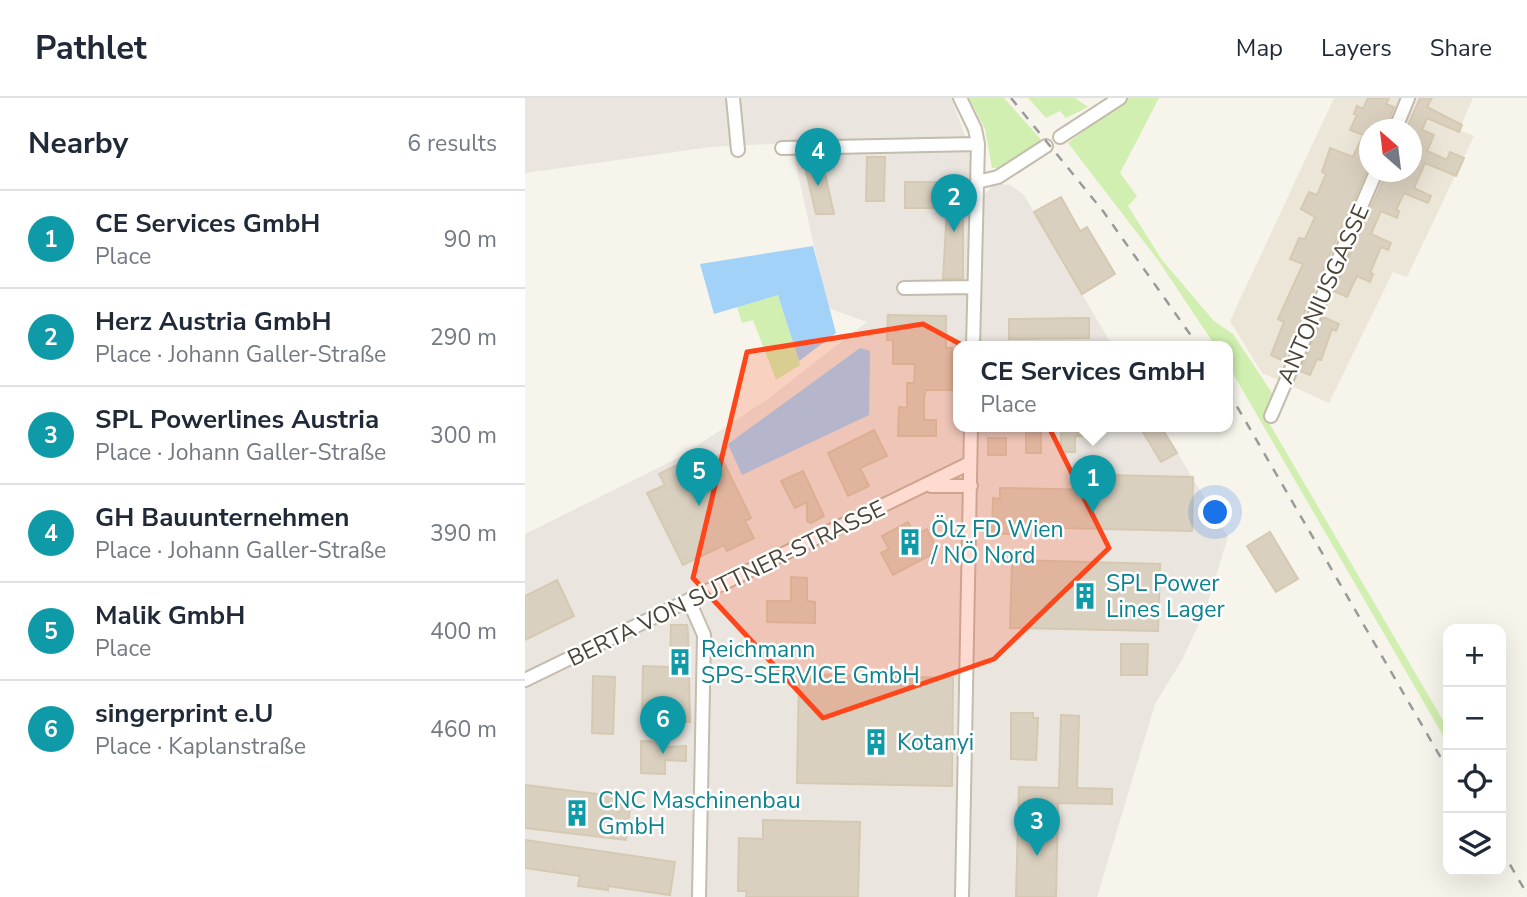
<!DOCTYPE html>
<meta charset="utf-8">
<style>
:root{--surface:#fff;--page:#f2f2f3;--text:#1f2937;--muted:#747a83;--line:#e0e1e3;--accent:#0b8043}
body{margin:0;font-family:"Nunito Sans",sans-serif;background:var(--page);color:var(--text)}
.controls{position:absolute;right:21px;bottom:21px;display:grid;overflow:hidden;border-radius:14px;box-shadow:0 7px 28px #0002}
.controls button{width:63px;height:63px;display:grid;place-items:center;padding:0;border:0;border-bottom:2px solid var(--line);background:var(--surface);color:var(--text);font:35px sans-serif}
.compass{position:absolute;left:834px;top:21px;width:63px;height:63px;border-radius:50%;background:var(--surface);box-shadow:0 7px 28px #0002;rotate:332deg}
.you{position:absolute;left:691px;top:415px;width:24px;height:24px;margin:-18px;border:5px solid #fff;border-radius:50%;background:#1a73e8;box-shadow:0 0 0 10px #1a73e833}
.badge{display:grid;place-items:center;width:46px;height:46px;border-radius:50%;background:var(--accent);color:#fff;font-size:23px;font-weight:700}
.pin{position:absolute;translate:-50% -58px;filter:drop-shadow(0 2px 4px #0008)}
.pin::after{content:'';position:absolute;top:37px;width:24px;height:21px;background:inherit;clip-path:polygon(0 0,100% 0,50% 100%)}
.popup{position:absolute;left:428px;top:243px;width:280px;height:91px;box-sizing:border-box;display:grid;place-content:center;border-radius:14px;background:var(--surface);filter:drop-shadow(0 2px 5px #0005);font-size:23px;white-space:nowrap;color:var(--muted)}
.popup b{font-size:26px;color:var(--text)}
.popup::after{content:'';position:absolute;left:50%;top:100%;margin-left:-14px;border:14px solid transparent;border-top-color:var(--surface)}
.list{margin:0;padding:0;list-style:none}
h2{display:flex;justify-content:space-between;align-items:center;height:91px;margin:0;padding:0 28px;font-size:30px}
h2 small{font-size:23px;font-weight:400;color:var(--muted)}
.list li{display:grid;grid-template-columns:46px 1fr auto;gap:21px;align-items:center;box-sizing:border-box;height:98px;padding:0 28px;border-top:2px solid var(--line)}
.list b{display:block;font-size:26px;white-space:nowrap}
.list p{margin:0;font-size:23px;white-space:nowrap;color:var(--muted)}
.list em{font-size:23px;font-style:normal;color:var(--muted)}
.icon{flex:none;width:38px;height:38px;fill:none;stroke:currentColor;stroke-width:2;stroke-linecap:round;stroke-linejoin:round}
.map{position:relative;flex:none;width:1002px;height:799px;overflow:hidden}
header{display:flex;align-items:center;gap:42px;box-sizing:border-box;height:98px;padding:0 35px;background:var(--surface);border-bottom:2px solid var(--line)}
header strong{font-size:33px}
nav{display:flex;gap:38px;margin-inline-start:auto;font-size:24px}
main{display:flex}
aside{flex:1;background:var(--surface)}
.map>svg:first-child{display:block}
.residential{fill:#ebe6d8;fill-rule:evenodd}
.industrial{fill:#eae5df}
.green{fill:#d0efb0}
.water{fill:#a3d2f8}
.building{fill:#dad0bf;stroke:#d6c9b1;stroke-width:2}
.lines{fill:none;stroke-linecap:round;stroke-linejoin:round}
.minor-casing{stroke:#c4bcac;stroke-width:16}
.minor{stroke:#fff;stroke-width:12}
.rail{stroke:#9a9a9a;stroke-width:2.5;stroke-dasharray:9 9;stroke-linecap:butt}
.marked{fill:#ff451a;fill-opacity:0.2;stroke:#ff451a;stroke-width:5;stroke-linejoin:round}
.labels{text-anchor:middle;stroke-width:5;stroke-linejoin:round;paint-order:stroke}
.street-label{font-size:23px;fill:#4c4537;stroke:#fff}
.culture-label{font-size:23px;fill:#0d838f;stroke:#fff;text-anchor:start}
</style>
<header>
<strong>Pathlet</strong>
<nav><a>Map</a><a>Layers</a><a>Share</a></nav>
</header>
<main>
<aside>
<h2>Nearby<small>6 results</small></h2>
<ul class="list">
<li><span class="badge" style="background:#0f9aa8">1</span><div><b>CE Services GmbH</b><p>Place</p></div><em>90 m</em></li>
<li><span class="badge" style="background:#0f9aa8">2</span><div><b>Herz Austria GmbH</b><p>Place · Johann Galler-Straße</p></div><em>290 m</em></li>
<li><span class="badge" style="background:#0f9aa8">3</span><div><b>SPL Powerlines Austria</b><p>Place · Johann Galler-Straße</p></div><em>300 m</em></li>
<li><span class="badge" style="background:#0f9aa8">4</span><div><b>GH Bauunternehmen</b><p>Place · Johann Galler-Straße</p></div><em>390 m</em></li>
<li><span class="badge" style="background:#0f9aa8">5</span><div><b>Malik GmbH</b><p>Place</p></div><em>400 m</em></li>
<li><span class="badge" style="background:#0f9aa8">6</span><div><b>singerprint e.U</b><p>Place · Kaplanstraße</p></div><em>460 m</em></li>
</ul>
</aside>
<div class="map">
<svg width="1002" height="799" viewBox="0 0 1002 799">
<rect width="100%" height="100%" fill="#f7f4eb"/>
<!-- residential -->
<path class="residential" d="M809,0H948L934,32L949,38L882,179L868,174L804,305L737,275L705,223ZM844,32H886V74H844Z"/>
<!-- industrial -->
<path class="industrial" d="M0,0H426L446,54L445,113L469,86L485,87L499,97L588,249H433V329H637L703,439L680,513L657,562L630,606L572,799H0V436L153,360L240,303L342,224L303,210L266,45L185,49L0,75Z"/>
<!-- green -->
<path class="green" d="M444,0H479L520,46L477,70H467L460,31Z
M503,0H550L563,9L541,20L535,13L521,20Z
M602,0H634L595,75L612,98L603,108L637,162L689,223L708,236L749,298L740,318L923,631V646L703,267V249H691L633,162L543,45Z
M253,196L275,267L251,282L228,222L217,225L212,209Z"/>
<!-- water -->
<path class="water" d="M288,148L311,235L274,263L253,197L189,216L175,166Z
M335,250L345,253L344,317L217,377L203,346Z"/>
<!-- building -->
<path class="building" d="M843,0H864L861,6L869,9L860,32H844V67L758,263L746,257L759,224L753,221L778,166L765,161L774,140L780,141L790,119L776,111L784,94L792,97L801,76L797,74L805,50L828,59L838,37L825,32L832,17L829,16L832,8L838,11Z
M895,0H907L902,9L937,27L934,34L902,20L897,32L909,37L902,53L922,62L925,54L939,60L931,78L900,65L889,90L906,98L903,105L879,95L871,112L874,113L872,120L856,113L846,136L866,145L863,152L856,149L845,175L848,176L845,184L832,178L822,199L809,193L862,74H886V32H881Z
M296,58L309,116H291L278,60Z
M342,59H360L359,103H341Z
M380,84H420V91L438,93V180L418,181L422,110H380Z
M536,99L555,133L562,129L590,176L557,196L509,114Z
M363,217L421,218V250H427V292H401L399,299V322H411V338H373L374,309L382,310V285H389L390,266H368V242H362Z
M798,219L814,226L811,233L807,231L796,262L792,261L785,277L775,273Z
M564,220V240L484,241V221Z
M501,329H516V355H501Z
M536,329H559V338H550V354H536Z
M615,329H636L652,355L636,364Z
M349,332L362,358L335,370L344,388L323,398L303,355Z
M463,340H481V357H463Z
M195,357L226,420L220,423L229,440L202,453L199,447L158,467L122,395L140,387L134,376L166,360L171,369Z
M278,373L299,418L286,425L282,423V404L270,410L256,383Z
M580,377L668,379L667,433L489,429V436H467L468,400L475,401V390L580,392Z
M383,424L390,437L402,431L413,453L368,477L356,455L364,451L357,438Z
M745,434L773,481L751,494L722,448Z
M487,462L635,466L633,533L485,530Z
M266,479L282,480V503L290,504V525L242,524V503H266Z
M32,482L49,518L0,542V498Z
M146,527H162L163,534L165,624L117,622L118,568L145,569Z
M596,546H623L622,577H596Z
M274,576L428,580L427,688L272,685Z
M68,578L90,579L88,636L67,635Z
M486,615H508V620H513L511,662L486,661Z
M536,617L554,618L552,690L587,691V706L533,705L531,799H491L494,689L534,690Z
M116,643L140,644V649L161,648V663L140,662V676L116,675Z
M0,687L106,700L101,742L0,730Z
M238,722L335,724L333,799H221L222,793H213L214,740L238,741Z
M0,742L150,764L145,797L83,788V792L53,788L55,778L0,770Z"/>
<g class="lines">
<defs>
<path id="minor" d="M208,0L213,52
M435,0L450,31L453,46L448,249
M870,32L883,0
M535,39L595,0
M257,50L453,46
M452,84L473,79L521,48
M379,190L449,189
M746,318L851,74
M406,388H446
M164,503L179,537L174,799
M0,582L445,365
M437,799L446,329"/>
</defs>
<!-- minor casing -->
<use href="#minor" class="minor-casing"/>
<!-- minor -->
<use href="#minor" class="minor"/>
<!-- rail -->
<path class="rail" d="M486,0L578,113L674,249
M703,293L923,672
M976,751L1002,796"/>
</g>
<!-- marked area -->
<path class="marked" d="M398,226L500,281L584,450L469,561L298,620L168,480L222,254Z"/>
<!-- icons -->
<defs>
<symbol id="building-bare" viewBox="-9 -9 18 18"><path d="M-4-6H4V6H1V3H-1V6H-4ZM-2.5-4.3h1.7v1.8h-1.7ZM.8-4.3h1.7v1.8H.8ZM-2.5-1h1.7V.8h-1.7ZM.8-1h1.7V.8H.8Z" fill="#0f9aa8" stroke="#fff" stroke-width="2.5" paint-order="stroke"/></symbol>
</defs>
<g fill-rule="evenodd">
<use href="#building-bare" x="366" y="425" width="38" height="38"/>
<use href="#building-bare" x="541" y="479" width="38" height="38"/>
<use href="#building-bare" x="136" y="545" width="38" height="38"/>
<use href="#building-bare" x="332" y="625" width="38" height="38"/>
<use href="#building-bare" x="33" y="696" width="38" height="38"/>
</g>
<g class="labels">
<!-- street labels -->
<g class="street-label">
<text transform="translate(798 196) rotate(-66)" y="8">ANTONIUSGASSE</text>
<text transform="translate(201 485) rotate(-26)" y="8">BERTA VON SUTTNER-STRASSE</text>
</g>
<!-- culture labels -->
<g class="culture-label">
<text x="406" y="439">Ölz FD Wien<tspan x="406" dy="26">/ NÖ Nord</tspan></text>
<text x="581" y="493">SPL Power<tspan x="581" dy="26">Lines Lager</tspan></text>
<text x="176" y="559">Reichmann<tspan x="176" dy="26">SPS-SERVICE GmbH</tspan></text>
<text x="372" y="652">Kotanyi</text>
<text x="73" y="710">CNC Maschinenbau<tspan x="73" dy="26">GmbH</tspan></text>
</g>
</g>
</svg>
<div class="controls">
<button>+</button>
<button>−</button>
<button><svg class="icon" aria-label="locate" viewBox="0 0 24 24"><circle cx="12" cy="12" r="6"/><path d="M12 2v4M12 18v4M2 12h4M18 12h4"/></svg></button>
<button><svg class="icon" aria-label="layers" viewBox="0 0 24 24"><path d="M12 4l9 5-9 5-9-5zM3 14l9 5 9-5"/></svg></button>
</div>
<svg class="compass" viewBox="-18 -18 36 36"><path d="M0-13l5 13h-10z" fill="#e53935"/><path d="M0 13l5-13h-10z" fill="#747a83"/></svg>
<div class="you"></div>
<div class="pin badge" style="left:568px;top:415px;background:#0f9aa8">1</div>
<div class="popup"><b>CE Services GmbH</b>Place</div>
<div class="pin badge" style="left:429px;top:134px;background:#0f9aa8">2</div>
<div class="pin badge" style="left:512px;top:758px;background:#0f9aa8">3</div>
<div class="pin badge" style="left:293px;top:88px;background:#0f9aa8">4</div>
<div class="pin badge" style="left:174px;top:408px;background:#0f9aa8">5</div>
<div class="pin badge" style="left:138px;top:656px;background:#0f9aa8">6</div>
</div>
</main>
